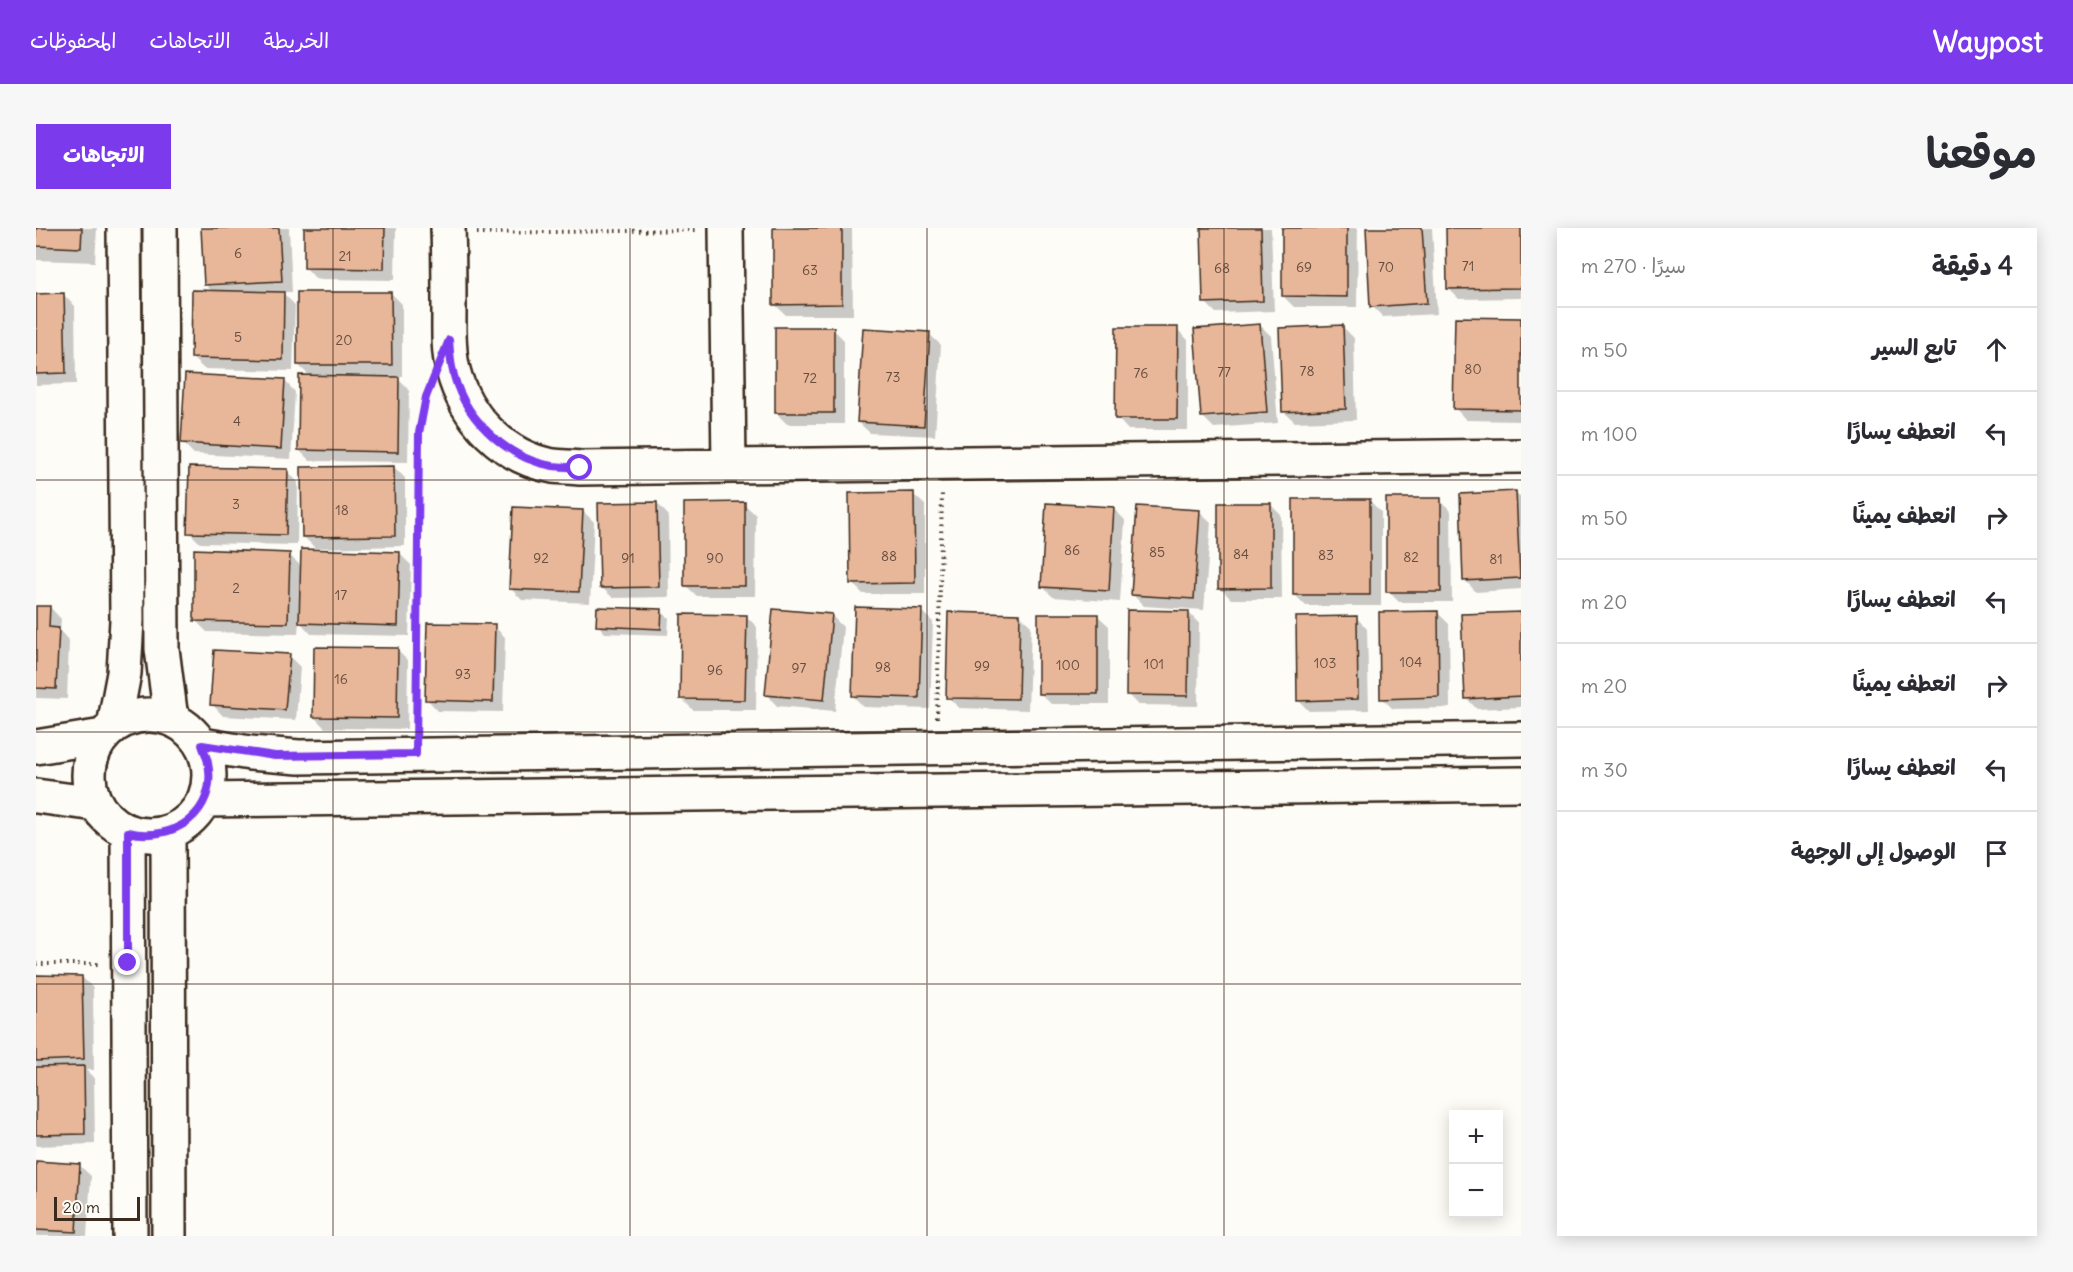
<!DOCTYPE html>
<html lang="ar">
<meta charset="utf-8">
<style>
:root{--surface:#fff;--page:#f7f7f7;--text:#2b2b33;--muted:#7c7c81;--line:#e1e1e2;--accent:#7c3aed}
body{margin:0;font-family:Delius,"Playpen Sans Arabic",sans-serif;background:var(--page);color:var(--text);direction:rtl}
.controls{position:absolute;right:18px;bottom:18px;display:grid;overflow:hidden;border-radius:0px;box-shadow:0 3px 15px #0003}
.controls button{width:54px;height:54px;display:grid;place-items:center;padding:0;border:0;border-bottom:2px solid var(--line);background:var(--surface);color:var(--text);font:30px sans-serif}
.scale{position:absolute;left:18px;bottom:15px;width:86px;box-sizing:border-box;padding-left:6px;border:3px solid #3b2a1e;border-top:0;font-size:16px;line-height:21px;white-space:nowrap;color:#3b2a1e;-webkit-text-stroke:4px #fdfcf7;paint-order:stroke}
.stop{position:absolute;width:18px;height:18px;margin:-14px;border:4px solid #7c3aed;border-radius:50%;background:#fff}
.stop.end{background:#7c3aed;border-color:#fff;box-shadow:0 2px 6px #0008}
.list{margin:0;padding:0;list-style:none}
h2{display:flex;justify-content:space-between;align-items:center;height:78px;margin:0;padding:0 24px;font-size:26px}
h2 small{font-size:20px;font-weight:400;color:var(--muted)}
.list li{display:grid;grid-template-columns:39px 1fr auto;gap:18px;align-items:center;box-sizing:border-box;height:84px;padding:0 24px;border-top:2px solid var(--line)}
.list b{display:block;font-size:22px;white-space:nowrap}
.list em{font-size:20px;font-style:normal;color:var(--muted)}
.icon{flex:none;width:33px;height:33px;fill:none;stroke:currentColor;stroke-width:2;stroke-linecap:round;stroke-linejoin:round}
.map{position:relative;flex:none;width:1485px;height:1008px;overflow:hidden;direction:ltr;border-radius:0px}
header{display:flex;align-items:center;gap:36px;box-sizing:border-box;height:84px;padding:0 30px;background:var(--accent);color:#fff}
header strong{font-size:28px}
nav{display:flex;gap:33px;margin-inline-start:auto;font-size:21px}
.intro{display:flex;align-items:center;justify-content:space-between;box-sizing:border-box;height:144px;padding:0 36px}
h1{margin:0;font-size:42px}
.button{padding:15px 27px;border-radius:0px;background:var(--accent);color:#fff;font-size:21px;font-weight:700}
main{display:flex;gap:36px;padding:0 36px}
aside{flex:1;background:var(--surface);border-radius:0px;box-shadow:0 3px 15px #0003}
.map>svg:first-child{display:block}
.shadow{fill:#0003}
.building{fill:#e8b699;stroke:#3b2a1e;stroke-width:1.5}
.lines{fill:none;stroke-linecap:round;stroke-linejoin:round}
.minor-casing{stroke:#3b2a1e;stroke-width:38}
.path{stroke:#3b2a1e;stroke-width:4;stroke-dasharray:1.5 4.5;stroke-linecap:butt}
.minor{stroke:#fdfcf7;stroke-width:33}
.route{stroke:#7c3aed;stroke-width:8}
.grid{fill:none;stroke:#3b2a1e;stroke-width:1.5;stroke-opacity:0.55}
.labels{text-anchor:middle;stroke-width:4.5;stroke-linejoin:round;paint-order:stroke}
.number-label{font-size:14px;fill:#664d3d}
</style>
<header>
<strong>Waypost</strong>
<nav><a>الخريطة</a><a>الاتجاهات</a><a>المحفوظات</a></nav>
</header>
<div class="intro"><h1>موقعنا</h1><a class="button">الاتجاهات</a></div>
<main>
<aside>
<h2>4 دقيقة<small>سيرًا · 270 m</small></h2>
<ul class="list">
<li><svg class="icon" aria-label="ahead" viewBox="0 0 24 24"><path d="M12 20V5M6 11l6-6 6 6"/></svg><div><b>تابع السير</b></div><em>50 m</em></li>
<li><svg class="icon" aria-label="left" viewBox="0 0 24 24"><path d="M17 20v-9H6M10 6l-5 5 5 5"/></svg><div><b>انعطف يسارًا</b></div><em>100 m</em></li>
<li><svg class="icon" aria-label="right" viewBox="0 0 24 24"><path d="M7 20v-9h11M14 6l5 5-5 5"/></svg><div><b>انعطف يمينًا</b></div><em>50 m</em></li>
<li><svg class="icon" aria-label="left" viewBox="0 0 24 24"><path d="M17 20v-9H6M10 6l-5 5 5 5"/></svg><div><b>انعطف يسارًا</b></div><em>20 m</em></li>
<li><svg class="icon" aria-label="right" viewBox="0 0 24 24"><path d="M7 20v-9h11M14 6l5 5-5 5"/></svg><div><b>انعطف يمينًا</b></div><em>20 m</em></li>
<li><svg class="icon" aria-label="left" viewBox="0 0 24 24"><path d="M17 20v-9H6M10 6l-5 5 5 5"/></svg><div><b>انعطف يسارًا</b></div><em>30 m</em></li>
<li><svg class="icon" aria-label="arrive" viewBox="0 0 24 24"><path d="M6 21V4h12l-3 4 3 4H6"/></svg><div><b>الوصول إلى الوجهة</b></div></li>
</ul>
</aside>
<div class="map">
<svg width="1485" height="1008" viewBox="0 0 1485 1008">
<rect width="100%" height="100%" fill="#fdfcf7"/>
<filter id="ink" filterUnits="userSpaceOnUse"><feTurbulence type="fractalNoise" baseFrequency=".0167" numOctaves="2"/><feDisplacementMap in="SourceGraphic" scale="12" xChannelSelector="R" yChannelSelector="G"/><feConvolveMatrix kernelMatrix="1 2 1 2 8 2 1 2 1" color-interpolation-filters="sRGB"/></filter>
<g filter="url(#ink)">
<!-- shadow -->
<path class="shadow" d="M0,0H61L59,34L0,32Z
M167,0H253L256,64H246L259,77L257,143L168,141L156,130L177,64L169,56Z
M270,0H360L359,52L280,51L269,39Z
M738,0H816L817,87H750L738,76Z
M1167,0H1235L1238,83L1180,85L1169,74Z
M1248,0H1322L1321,79H1258L1247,68Z
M1331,0H1396L1401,86L1347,89L1336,78Z
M1412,0H1485V70L1423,71L1412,60Z
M355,65L366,76V148H359L373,162L372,234L274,233L263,222L275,149L262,137Z
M0,67H28L39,78L40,156L0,157Z
M1485,92V193L1430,192L1419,180Z
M1224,97L1235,108L1242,195L1178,200L1167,189Z
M1307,99L1318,110L1320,192L1259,194L1247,183Z
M797,101L808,112V196H751L740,185Z
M1141,101L1152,112V202H1092L1081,190Z
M893,106L905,117L899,208L834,205L822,194Z
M248,152L259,164L255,231L158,226L147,215Z
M358,239L369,250V318L279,320L268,309Z
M251,243L262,254L261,317L164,315L153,304Z
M1480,265L1485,270V361L1440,364L1429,352Z
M877,266L889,277V366H827L816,355Z
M1404,272L1415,283L1416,374H1363L1352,363Z
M1334,273L1345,284V378H1270L1259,367Z
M621,275L632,287L633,369L577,370L565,359Z
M708,276L720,287L719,368H661L649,357Z
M1234,276L1245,287L1246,371H1195L1184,360Z
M1078,281L1089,292L1084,374L1017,369L1006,358Z
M547,283L558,294L554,375L486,372L475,361Z
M1163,283L1175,294L1168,382L1108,378L1097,367Z
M364,326L375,337L373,408L275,406L263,393L262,406L171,404L160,393L253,327L266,339Z
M0,379H14L25,391L24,403L33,413L31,471L0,470Z
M625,383L633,390L632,407L569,405L562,397Z
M885,383L897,394L894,481L828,479L817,468Z
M1152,384L1163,395L1162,478L1102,477L1091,466Z
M1402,385L1413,396L1414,480L1357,481L1346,470Z
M1485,385V479L1441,481L1430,470Z
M984,387L995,398L992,482L923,480L912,469Z
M1061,387L1073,398V476H1015L1004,465Z
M710,388L721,399L720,482H657L646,471Z
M796,388L807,399L799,483L741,478L730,466Z
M1320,389L1331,401L1333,482L1273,483L1262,472Z
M458,398L469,409L467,484L402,483L391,471Z
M361,422L372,433L371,501L289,500L278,489Z
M253,428L264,439L260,492L187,488L176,476Z
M0,749H46L57,760L58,842H50L58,850L59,916L0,918Z
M0,935L43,937L55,948L51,1008H0Z"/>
<!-- building -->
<path class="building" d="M0,0H46L45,20L0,18Z
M165,0H243L246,53L168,57Z
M268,0H349L348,41L268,40Z
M737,0H806V76L737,77Z
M1165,0H1225L1227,73L1167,75Z
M1246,0H1311V69L1246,68Z
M1330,0H1386L1391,75L1334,79Z
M1410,0H1485V60L1411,61Z
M156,62L248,64L247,132L155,130Z
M261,64H355L356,137H261Z
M28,65L30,145L0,146V66Z
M1419,89L1485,90V182L1417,181Z
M1224,96L1231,184L1165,189L1158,101Z
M1307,97L1310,181L1246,184L1243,100Z
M739,99H798V185H739Z
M1080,99H1142L1141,191H1079Z
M827,100L894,104L888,198L821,194Z
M149,146L249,151L245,221L145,215Z
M263,147L363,149L362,224L262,222Z
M358,238L359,308L266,309L265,239Z
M153,239L252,241L250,307L151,305Z
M1480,263L1484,350L1427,353L1424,266Z
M878,264L879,355L814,356L813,265Z
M1350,270H1405V364H1350Z
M1257,271H1334V367H1257Z
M621,274L623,359L564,360L562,275Z
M709,274V358H648V275Z
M1010,275L1078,279L1073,363L1005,359Z
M1182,275H1235V360L1182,361Z
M1101,278L1164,282L1158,371L1095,367Z
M477,279L547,282L543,364L473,361Z
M158,321L254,325L252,395L158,393Z
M265,321L364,324L362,398L263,395Z
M0,378H14L13,399L23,400L20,461L0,460Z
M561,379L626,381L625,401L560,398Z
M819,379L886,381L883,470L816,468Z
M737,381L796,386L788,472L729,467Z
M1091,382L1153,383L1152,468L1090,467Z
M1402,383L1403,469L1344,471L1343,384Z
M912,384L984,386L982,471L910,470Z
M1485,384V468L1429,471L1425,386Z
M645,386L711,387L709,472L644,471Z
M1002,386H1062V466H1002Z
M1321,388L1322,471L1261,473L1260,389Z
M391,395L459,396L457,474L389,472Z
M278,419L362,420L361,490L277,489Z
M178,422L254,426L249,482L174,477Z
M0,747L46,748L48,831L0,833Z
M48,838L49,906L0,907V839Z
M0,933L44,936L40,1004L0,1002Z"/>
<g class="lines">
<defs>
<path id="minor" d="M124,0L126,421L135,491
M412,0C413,28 413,55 413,83C413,102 412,123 417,142C429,189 468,230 517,238C526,239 535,239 544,240L1485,228
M690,0L693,238
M53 547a60 60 0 1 1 120 0a60 60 0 1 1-120 0Z
M78,498L88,445L91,392L88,0
M166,517L214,525L263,529L1485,511
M0,519L67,508
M0,568L60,576
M169,572L1485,556
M92,604L94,1008
M132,605L133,1008"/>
</defs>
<!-- minor casing -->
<use href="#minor" class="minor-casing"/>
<!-- path -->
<path class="path" d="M441,5L659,2
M901,490L906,266
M380,498L383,205L391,165
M0,736H64"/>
<!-- minor -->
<use href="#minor" class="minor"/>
</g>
</g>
<g class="lines" filter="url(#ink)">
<!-- route -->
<path class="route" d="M92,735V604C137,615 182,585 172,535C171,529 168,523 166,517L239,528L380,526L383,205L390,169L413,112C414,121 414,130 416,139C425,187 468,230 517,238C526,239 535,239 544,240"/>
</g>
<!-- grid -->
<path class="grid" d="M297,0V1008M594,0V1008M891,0V1008M1188,0V1008M0,252H1485M0,504H1485M0,756H1485"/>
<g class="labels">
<!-- number labels -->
<g class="number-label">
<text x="202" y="30">6</text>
<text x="309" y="33">21</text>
<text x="1432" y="43">71</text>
<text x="1268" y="44">69</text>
<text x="1350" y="44">70</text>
<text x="1186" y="45">68</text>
<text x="774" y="47">63</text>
<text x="202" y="114">5</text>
<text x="308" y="117">20</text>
<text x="1437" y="146">80</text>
<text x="1271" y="148">78</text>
<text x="1188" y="149">77</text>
<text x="1105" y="150">76</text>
<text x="857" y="154">73</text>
<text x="774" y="155">72</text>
<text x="201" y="198">4</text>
<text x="200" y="281">3</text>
<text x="306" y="287">18</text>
<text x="1036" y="327">86</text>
<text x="1121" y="329">85</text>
<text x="1205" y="331">84</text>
<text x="1290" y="332">83</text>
<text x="853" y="333">88</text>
<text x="1375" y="334">82</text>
<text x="505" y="335">92</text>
<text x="592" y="335">91</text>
<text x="679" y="335">90</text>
<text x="1460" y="336">81</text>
<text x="200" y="365">2</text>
<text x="305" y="372">17</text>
<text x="1375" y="439">104</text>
<text x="1289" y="440">103</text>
<text x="1118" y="441">101</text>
<text x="1032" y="442">100</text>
<text x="946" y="443">99</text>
<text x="847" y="444">98</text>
<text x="763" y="445">97</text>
<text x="679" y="447">96</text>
<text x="427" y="451">93</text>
<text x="305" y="456">16</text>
</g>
</g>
</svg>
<div class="controls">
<button>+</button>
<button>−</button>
</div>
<div class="scale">20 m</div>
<div class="stop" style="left:544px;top:240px"></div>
<div class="stop end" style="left:92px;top:735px"></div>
</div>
</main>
